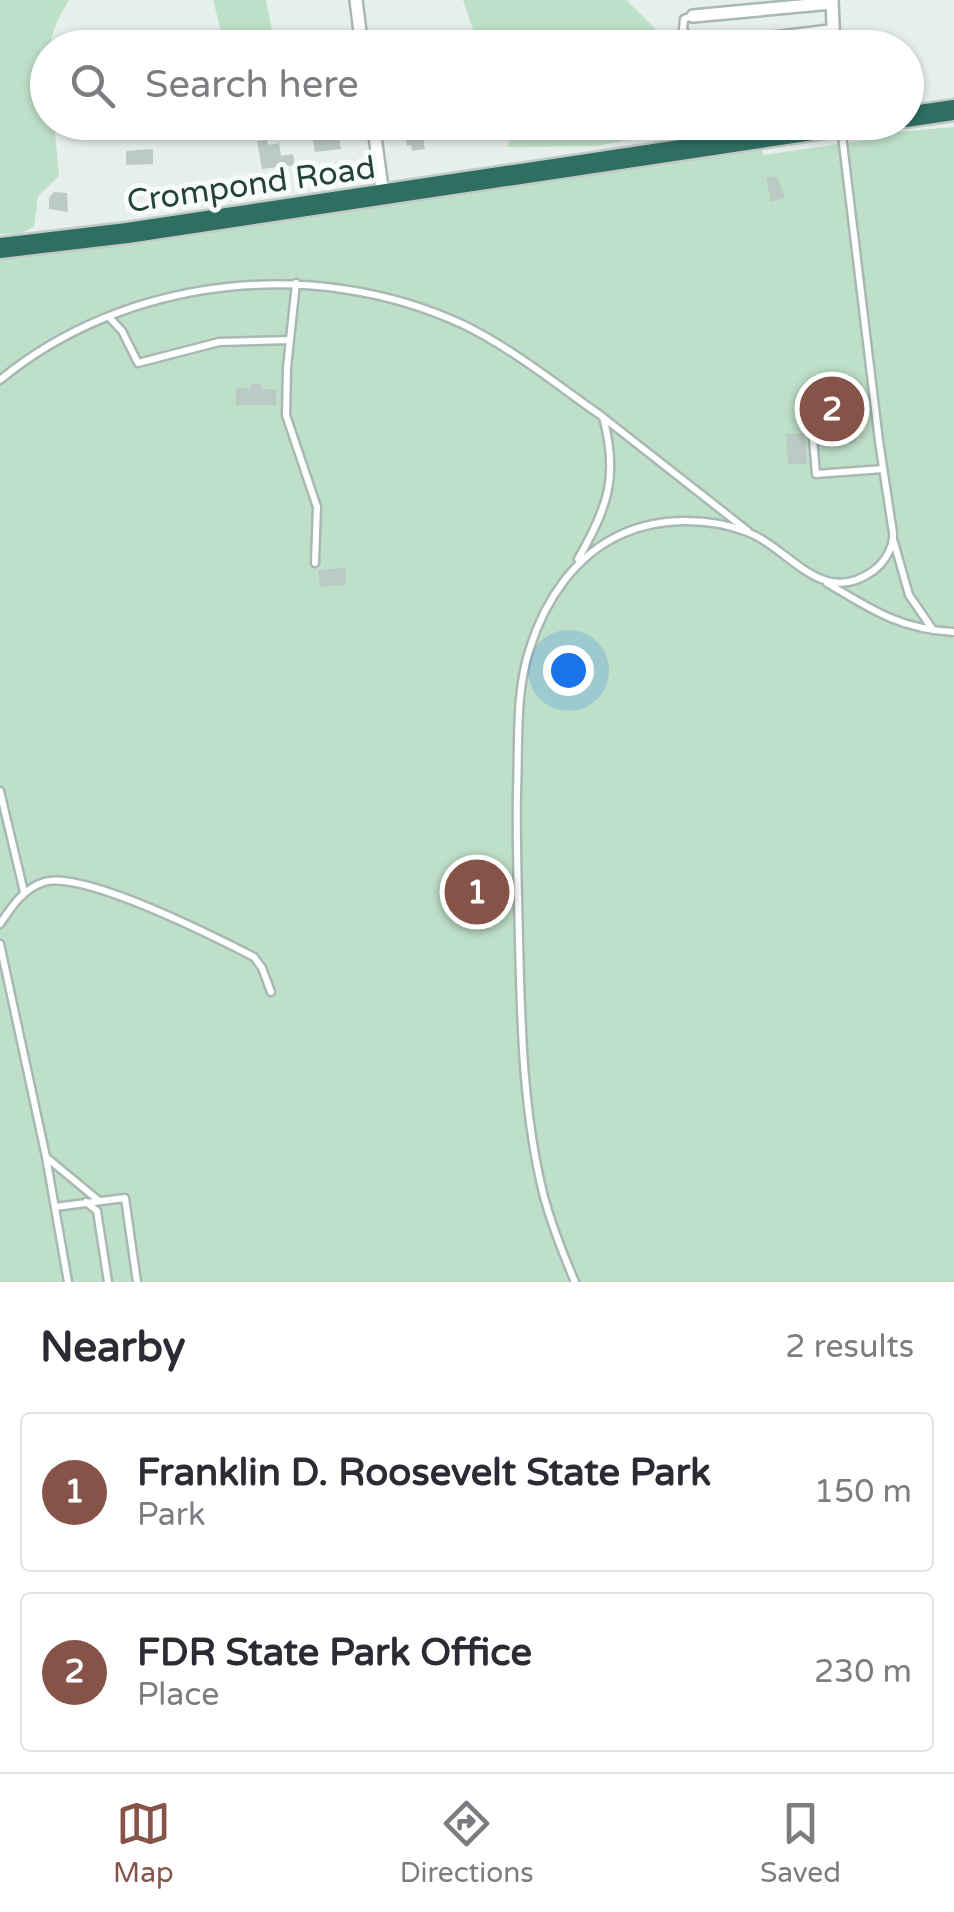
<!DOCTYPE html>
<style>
:root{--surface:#fff;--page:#f2f2f3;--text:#2b2b33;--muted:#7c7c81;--line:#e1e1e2;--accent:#855347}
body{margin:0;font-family:"Varela Round",sans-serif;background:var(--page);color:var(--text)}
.you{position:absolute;left:568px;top:670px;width:35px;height:35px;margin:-25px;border:8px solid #fff;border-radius:50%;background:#1a73e8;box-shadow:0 0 0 15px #1a73e833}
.badge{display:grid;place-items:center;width:65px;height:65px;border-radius:50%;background:var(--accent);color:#fff;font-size:32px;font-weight:700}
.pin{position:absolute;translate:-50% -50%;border:5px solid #fff;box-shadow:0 2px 10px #0006}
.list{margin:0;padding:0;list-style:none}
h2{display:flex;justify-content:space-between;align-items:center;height:130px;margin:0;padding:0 40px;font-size:42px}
h2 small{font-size:32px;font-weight:400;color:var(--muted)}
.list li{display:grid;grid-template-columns:65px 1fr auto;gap:30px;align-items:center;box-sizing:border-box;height:160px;margin:0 20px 20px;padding:0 20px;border:2px solid var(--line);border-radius:10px}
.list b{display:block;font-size:38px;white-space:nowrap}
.list p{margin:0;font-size:32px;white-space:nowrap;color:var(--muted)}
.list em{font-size:32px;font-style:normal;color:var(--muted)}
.icon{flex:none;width:55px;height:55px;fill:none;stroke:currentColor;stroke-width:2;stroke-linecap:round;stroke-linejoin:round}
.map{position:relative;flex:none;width:954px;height:1282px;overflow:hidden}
.search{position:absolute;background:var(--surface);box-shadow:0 2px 8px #0004;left:30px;right:30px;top:30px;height:110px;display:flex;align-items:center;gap:25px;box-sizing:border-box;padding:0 35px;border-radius:55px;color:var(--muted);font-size:38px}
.sheet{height:490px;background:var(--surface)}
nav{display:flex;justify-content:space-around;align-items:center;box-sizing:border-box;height:140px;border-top:2px solid var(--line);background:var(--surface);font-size:28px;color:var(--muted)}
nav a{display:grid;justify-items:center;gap:5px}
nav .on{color:var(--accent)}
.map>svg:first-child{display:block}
.green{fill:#bfe0c8}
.building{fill:#bbcac4}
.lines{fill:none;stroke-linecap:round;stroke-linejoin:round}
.lane-casing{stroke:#a8b8b2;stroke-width:11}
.street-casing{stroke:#a8b8b2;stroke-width:16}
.highway-casing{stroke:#c2cac8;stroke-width:25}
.lane{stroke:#fff;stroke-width:6}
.street{stroke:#fff;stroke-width:11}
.highway{stroke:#2f6f62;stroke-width:20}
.labels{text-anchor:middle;stroke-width:10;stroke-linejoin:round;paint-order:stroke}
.street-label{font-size:32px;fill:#24423a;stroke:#f7fbf9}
</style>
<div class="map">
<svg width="954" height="1282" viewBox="0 0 954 1282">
<rect width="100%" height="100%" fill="#e6efeb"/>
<!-- green -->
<path class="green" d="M0,0H69C41,45 48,71 48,122L54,123L59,176L38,196L34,227L21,233L0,234Z
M213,0H266L272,31L271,47H225Z
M463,0H626L674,47H479Z
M510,123V122L702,123L701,126L597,146L507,147L513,130Z
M954,127V1282H0V257L678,161L762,150L763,155L867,140L895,132Z"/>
<!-- building -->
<path class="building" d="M403,122H420L425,149L412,151L411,145L407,146Z
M439,122H490L491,127L442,136Z
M332,133L333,139L339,138L341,149L315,152L312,136Z
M267,140L268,145L279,143L281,156L293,154L295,165L262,169L257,141Z
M153,149V164L126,165V151Z
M777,176L785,198L771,202L766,178Z
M54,192L67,193L68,212L49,209V198Z
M836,382L837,395L843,394L846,422L853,421L856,443L830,446L828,425L822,426L818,396H824L823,384Z
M251,384H261V389H276V405H236V388H251Z
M805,433L807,464H788L786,434Z
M345,568L346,585L320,587L318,570Z"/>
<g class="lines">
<defs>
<path id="lane" d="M692,16L684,19L683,29L690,41L713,43L833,28
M807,32L810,48
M296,283L287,368L286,415L317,507L315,563
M109,317L122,331L138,363L219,342L290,340
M0,380C126,276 315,256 462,324C512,348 557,385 603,417C619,476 608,507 578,559
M810,403L816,474L883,469
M604,418L748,531
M894,542L909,595L933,630
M827,583C872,610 900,629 954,632
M0,791L24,892
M0,924C12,906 23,889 44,882C83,870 215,937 254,957L262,968L271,992
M0,944L46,1157L68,1282
M46,1157L98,1200
M86,1202L97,1211L108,1282
M55,1207L125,1198L137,1282
M575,1282C563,1254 552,1226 544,1197C523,1114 521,1026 519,941C518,891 516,841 517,790C519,744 515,692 530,648C545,600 575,555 622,534C659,517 709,517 747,532C790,548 821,608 873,571C885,562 894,547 893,533L879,441L841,127"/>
<path id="street" d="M356,0L362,48
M832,0L834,48
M693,16L832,3
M373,122L383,195"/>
<path id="highway" d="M906,117L954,110
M0,248L127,233L866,122"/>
</defs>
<!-- lane casing -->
<use href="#lane" class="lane-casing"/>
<!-- street casing -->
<use href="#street" class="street-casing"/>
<!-- highway casing -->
<use href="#highway" class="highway-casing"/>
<!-- lane -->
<use href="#lane" class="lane"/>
<!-- street -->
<use href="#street" class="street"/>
<!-- highway -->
<use href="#highway" class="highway"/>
</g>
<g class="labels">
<!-- street labels -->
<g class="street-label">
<text transform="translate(251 184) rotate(-8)" y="11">Crompond Road</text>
</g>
</g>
</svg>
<div class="you"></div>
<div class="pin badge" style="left:477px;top:892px">1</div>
<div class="pin badge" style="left:832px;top:409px">2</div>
<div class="search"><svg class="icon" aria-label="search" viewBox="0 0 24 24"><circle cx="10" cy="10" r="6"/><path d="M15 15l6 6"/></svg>Search here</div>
</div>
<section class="sheet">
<h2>Nearby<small>2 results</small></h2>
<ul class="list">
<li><span class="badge">1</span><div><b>Franklin D. Roosevelt State Park</b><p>Park</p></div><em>150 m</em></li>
<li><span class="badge">2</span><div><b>FDR State Park Office</b><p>Place</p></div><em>230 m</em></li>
</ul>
</section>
<nav>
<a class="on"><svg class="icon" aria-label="map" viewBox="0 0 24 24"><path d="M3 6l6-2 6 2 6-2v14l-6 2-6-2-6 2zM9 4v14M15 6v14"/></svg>Map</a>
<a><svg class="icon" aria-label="directions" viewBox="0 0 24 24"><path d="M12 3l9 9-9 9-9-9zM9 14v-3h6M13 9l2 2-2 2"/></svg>Directions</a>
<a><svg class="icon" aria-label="saved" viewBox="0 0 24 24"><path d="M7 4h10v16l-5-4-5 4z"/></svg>Saved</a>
</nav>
